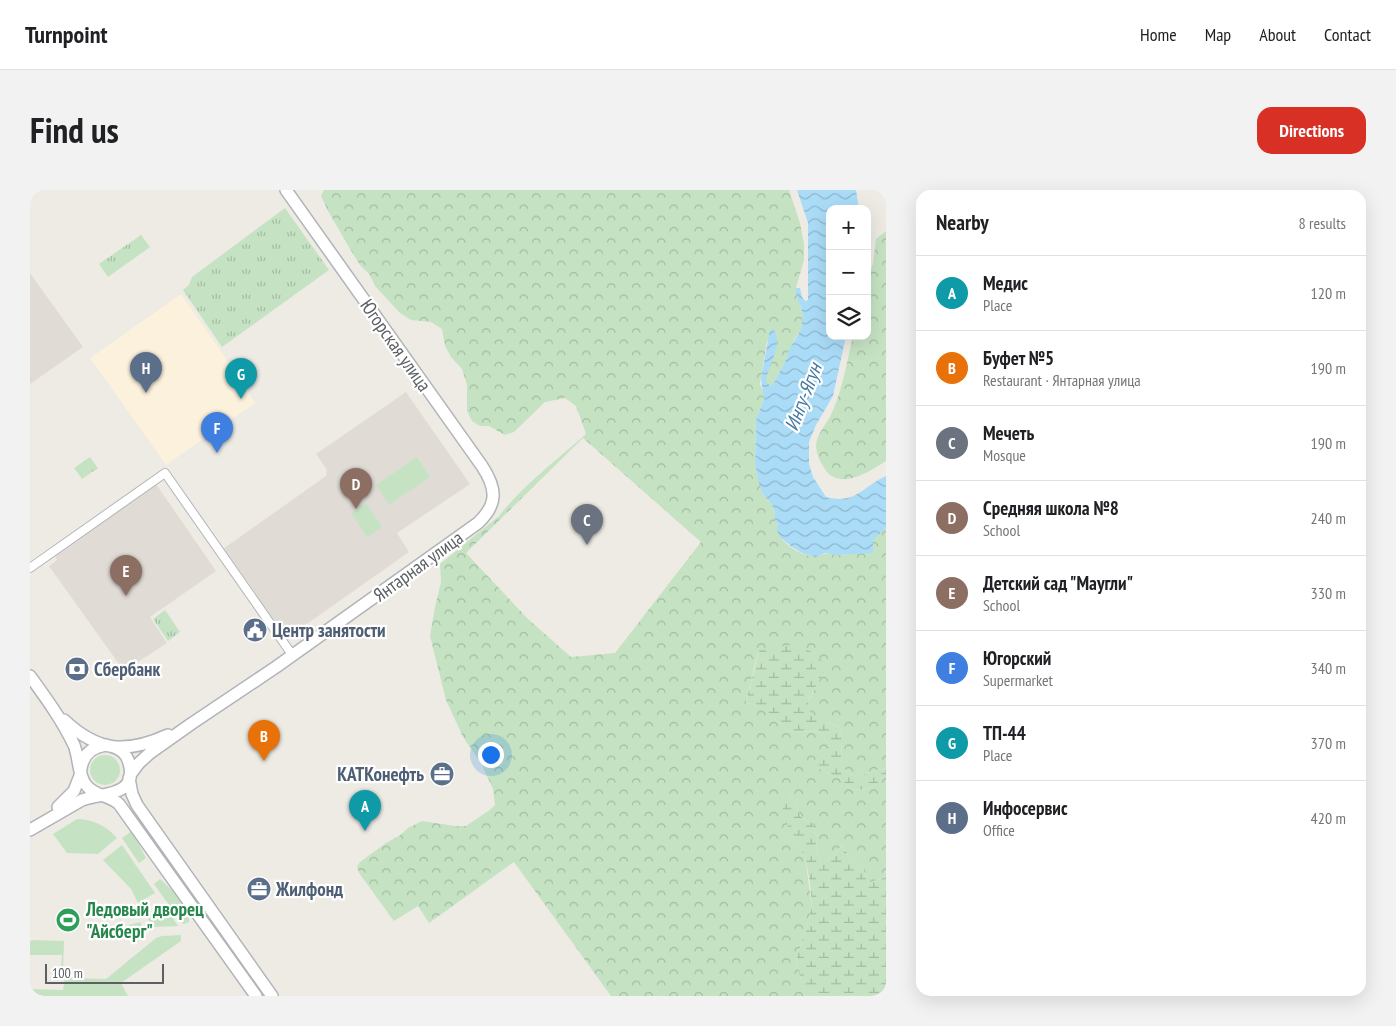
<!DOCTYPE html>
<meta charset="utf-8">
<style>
:root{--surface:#fff;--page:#f2f2f2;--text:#202124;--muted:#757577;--line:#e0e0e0;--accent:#d93025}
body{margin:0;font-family:"PT Sans Narrow",sans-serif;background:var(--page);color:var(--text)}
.controls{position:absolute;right:15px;top:15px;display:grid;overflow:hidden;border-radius:10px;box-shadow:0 5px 20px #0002}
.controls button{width:45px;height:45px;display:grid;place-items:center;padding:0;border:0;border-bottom:1px solid var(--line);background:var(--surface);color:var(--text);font:25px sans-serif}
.scale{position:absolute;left:15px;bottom:12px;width:119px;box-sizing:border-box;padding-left:5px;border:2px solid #5c6063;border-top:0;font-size:14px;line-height:18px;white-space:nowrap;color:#5c6063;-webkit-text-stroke:4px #fff;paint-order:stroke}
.you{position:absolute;left:460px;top:564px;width:18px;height:18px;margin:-12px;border:4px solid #fff;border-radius:50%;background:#1a73e8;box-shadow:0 0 0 8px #1a73e833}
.badge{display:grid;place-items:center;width:32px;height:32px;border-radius:50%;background:var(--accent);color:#fff;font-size:16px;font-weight:700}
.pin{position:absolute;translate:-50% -41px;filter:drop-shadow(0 1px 2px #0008)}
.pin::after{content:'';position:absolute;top:26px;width:18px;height:15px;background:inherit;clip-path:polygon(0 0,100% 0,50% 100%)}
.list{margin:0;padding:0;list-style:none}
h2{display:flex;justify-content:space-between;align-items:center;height:65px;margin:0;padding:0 20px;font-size:21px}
h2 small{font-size:16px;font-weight:400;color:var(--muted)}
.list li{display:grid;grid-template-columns:32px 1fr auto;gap:15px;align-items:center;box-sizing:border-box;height:75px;padding:0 20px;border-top:1px solid var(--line)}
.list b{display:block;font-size:19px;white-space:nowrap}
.list p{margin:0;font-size:16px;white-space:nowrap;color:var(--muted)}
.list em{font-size:16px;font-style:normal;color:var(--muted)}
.icon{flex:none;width:28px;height:28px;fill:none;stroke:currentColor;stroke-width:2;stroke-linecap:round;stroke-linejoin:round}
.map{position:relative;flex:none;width:856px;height:806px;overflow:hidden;border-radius:15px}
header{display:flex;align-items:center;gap:30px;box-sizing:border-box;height:70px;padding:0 25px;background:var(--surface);border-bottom:1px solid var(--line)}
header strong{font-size:24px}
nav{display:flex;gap:28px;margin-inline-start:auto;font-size:18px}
.intro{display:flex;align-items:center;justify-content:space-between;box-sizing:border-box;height:120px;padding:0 30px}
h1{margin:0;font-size:35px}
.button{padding:12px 22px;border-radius:15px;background:var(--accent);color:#fff;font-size:18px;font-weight:700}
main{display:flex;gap:30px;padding:0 30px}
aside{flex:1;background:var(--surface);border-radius:15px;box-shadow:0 5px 20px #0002}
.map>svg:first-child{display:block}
.commercial{fill:#fbf1dc}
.education{fill:#e0dcd5}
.grass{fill:#c5e3c3}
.forest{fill:url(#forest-crowns);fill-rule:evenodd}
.wetland{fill:url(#wetland-marsh)}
.park{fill:url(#park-tufts)}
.water{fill:url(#water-waves)}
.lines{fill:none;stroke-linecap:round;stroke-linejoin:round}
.street-casing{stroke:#b1b5b8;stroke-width:10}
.secondary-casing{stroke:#b1b4b8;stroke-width:14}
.street{stroke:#fff;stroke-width:8}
.secondary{stroke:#fff;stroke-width:11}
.labels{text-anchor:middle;stroke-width:4.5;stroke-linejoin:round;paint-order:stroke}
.street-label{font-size:19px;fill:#5c6063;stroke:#fff}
.service-label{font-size:19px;font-weight:bold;fill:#4e5e75;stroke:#fff;text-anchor:start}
.leisure-label{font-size:19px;font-weight:bold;fill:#27864d;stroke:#fff;text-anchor:start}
.water-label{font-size:20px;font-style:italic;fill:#4579a0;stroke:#fff}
</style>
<header>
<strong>Turnpoint</strong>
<nav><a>Home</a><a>Map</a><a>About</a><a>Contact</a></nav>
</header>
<div class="intro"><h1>Find us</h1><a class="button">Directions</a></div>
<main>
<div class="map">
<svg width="856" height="806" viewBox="0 0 856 806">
<defs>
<pattern id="forest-crowns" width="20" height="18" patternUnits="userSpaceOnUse" patternTransform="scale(1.25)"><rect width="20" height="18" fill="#c5e3c3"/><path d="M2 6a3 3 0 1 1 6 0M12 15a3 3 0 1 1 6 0" fill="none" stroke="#a3bba2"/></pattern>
<pattern id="wetland-marsh" width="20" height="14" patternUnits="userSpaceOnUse" patternTransform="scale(1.25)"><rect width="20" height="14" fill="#c5e3c3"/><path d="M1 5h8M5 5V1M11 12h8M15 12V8" fill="none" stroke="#a3bba2"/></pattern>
<pattern id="park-tufts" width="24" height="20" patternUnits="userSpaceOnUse" patternTransform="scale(1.25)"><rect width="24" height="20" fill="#c5e3c3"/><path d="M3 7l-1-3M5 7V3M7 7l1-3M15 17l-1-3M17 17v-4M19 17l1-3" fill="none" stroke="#a3bba2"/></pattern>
<pattern id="water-waves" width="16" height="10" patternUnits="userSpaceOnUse" patternTransform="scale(1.25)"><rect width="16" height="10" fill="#aadcf8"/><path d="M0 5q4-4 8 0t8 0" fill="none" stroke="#8eb6cc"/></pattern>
</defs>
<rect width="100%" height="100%" fill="#edebe4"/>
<!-- commercial -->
<path class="commercial" d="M151,104L209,187L225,213L136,275L60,168Z"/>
<!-- education -->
<path class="education" d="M0,83L53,157L0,194Z
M376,202L440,294L367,343L379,362L257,448L193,359L296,286L297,280L286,264Z
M126,294L186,381L120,427L137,453L94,481L19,376L27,370L25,366Z"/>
<!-- grass -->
<path class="grass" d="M387,267L400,287L359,315L346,295Z
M336,313L352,337L337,347L321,323Z
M60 580a15 15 0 1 1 30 0a15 15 0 1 1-30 0Z
M47,629C62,629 77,636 87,648L68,664L37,663L23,644Z
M102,641L116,668L109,673L92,648Z
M92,655L125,703L108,713L101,699L73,670Z
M130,689L143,701L159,724V732L154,734L152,733L124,694Z
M134,715L148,736L123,737L116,726Z
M110,732L116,743L107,752H104L92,737Z
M151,745V751L91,793L98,806H0V799L33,800L35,788L76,789L126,748L132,746Z
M4,750L34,751L33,780H31L32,765H0V751Z"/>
<!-- forest -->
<path class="forest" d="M294,0H759L770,33L774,54V70L766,98L773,127L771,139L765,148L757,168L743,194L740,196L736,191V184L747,153L737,151L730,194L734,203V209L726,230L725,274L732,303L741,313L745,322V331C750,336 748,343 752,349C758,357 776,368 786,366C791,366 793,363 798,364C806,364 817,366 825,362C837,356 845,346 856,338V580L851,579L825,587C799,574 819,556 809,536L794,532L780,525L778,511L786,497L729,461L725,474L716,512L731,518L761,542L789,541L800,556L790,579L811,589L822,600L841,598L854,588H856V687L838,693L833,678L819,666L812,655L801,669L786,665L787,648L783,634L771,627L760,603L759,640L775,667L782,717L766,771L775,806H581L484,672L399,733L388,716L364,731L329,683L327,677L330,672L356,653L369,646L378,638L392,631L425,636H436L461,619L465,615L463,599L451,573L433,547L416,510L400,446L405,417L411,392L410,374L469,326C493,295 527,270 556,244L546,216L535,208L515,212L484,242L475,245L459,236H450L442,231L437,221V195L432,179L421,167L415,156L412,139L401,132L381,130L370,123L345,96L340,85L330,75L320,59L298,21L291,6ZM553,248L671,352L585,463L541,467L498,429L436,363Z
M856,41V271C839,282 807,303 793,276C789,269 786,263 786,255C787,243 799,231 803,220C813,197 817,171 823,146H837V89L843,74L846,49Z"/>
<!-- wetland -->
<path class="wetland" d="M763,455C777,459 790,463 796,478L778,511L780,524L794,532L809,536C819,556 799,574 825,587L851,579L856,580V588H854L841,598L822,600L811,589L790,579L786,566L800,556L789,541L761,542L731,518L716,512L729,461L737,458Z
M760,603L771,627L783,634L787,648L786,665L801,669L812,655L819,666L833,678L838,693L856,687V806H775L766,771L782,717L780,693L775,667L759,640L750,609Z"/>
<!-- park -->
<path class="park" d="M255,18L299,80L192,157L153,100L159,95L162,87Z
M111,45L120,57L78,87L69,74Z
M60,267L68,278L52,289L44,278Z
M135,420L150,442L138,451L123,429Z"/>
<!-- water -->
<path class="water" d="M767,0H826L829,19H800V146H816L803,206L786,235L779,252V274L783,287L796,307C825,315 832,297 856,286V338L843,350V363L807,365L795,363L786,367L774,364L762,357L751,348L747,341L748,334L745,331V322L741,313L732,303L728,289L725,274L726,230L734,209L731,188L740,140L743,139C755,154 737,176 736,191L740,196L743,194L757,168L758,162L771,139L773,127L771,117L767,108L766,98H770L772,107L775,111L778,110V33Z"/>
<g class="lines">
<defs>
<path id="street" d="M0,378L135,283L263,466"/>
<path id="secondary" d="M0,486C16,508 32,530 44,555C49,567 48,585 56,595C64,606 79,605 89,614L226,806
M34,530C68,562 96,564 138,545
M51,579C53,564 62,557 76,555
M100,585L109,573L120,563L161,534L246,477L448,333C468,314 467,299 452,276L256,0
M99,588L102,604L107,615L242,806
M28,617L44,601L51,583
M0,640L52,610C70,603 109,607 99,573C97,564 89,558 80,556"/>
</defs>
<!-- street casing -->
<use href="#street" class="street-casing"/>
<!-- secondary casing -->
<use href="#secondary" class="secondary-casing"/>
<!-- street -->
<use href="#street" class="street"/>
<!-- secondary -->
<use href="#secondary" class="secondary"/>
</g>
<!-- icons -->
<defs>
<symbol id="civic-disc" viewBox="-11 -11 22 22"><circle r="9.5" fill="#5c6f8a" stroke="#fff"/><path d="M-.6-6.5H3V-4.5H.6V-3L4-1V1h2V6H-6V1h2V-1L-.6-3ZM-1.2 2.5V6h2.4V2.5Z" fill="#fff"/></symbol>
<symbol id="bank-disc" viewBox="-11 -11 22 22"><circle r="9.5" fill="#5c6f8a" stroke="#fff"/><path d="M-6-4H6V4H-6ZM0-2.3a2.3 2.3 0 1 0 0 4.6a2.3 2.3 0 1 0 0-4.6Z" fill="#fff"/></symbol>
<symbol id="office-disc" viewBox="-11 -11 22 22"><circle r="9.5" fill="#5c6f8a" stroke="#fff"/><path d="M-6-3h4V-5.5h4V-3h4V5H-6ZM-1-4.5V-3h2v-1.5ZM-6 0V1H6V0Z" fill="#fff"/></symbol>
<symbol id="stadium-disc" viewBox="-11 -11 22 22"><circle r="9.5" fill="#2e9e5b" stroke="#fff"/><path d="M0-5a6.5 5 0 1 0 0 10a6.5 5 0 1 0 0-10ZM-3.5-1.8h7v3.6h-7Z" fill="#fff"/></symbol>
</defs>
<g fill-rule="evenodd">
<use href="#civic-disc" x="211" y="426" width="28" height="28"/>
<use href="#bank-disc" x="33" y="465" width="28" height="28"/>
<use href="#office-disc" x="398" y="570" width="28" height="28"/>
<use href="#office-disc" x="215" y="685" width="28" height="28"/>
<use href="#stadium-disc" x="24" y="716" width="28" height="28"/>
</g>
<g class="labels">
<!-- street labels -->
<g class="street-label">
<text transform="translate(366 155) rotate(55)" y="7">Югорская улица</text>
<text transform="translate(388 376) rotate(-36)" y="7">Янтарная улица</text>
</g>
<!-- service labels -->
<g class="service-label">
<text x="242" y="447">Центр занятости</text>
<text x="64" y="486">Сбербанк</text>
<text x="394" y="591" text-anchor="end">КАТКонефть</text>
<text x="246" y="706">Жилфонд</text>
</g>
<!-- leisure labels -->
<g class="leisure-label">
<text x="56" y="726">Ледовый дворец<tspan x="56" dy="22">"Айсберг"</tspan></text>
</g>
<!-- water labels -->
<g class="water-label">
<text transform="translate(773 207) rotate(-69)" y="7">Ингу-Ягун</text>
</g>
</g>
</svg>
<div class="controls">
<button>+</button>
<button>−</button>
<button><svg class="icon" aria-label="layers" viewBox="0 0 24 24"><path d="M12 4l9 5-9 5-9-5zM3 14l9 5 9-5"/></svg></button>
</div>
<div class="scale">100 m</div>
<div class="you"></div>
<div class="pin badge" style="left:335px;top:641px;background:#0f9aa8">A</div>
<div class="pin badge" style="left:234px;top:571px;background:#e8710a">B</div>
<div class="pin badge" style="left:557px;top:355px;background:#6b7280">C</div>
<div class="pin badge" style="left:326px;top:319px;background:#8d6e63">D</div>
<div class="pin badge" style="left:96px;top:406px;background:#8d6e63">E</div>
<div class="pin badge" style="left:187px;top:263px;background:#3f7fe0">F</div>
<div class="pin badge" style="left:211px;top:209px;background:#0f9aa8">G</div>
<div class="pin badge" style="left:116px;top:203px;background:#5c6f8a">H</div>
</div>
<aside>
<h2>Nearby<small>8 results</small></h2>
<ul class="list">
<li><span class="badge" style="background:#0f9aa8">A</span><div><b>Медис</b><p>Place</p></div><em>120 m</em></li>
<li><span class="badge" style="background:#e8710a">B</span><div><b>Буфет №5</b><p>Restaurant · Янтарная улица</p></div><em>190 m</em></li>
<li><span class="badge" style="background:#6b7280">C</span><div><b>Мечеть</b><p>Mosque</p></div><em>190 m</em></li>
<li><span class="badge" style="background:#8d6e63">D</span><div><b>Средняя школа №8</b><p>School</p></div><em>240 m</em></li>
<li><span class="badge" style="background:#8d6e63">E</span><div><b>Детский сад &quot;Маугли&quot;</b><p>School</p></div><em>330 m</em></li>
<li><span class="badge" style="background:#3f7fe0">F</span><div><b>Югорский</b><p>Supermarket</p></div><em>340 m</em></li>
<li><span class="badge" style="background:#0f9aa8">G</span><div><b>ТП-44</b><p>Place</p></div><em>370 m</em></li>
<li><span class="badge" style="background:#5c6f8a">H</span><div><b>Инфосервис</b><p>Office</p></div><em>420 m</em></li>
</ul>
</aside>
</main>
